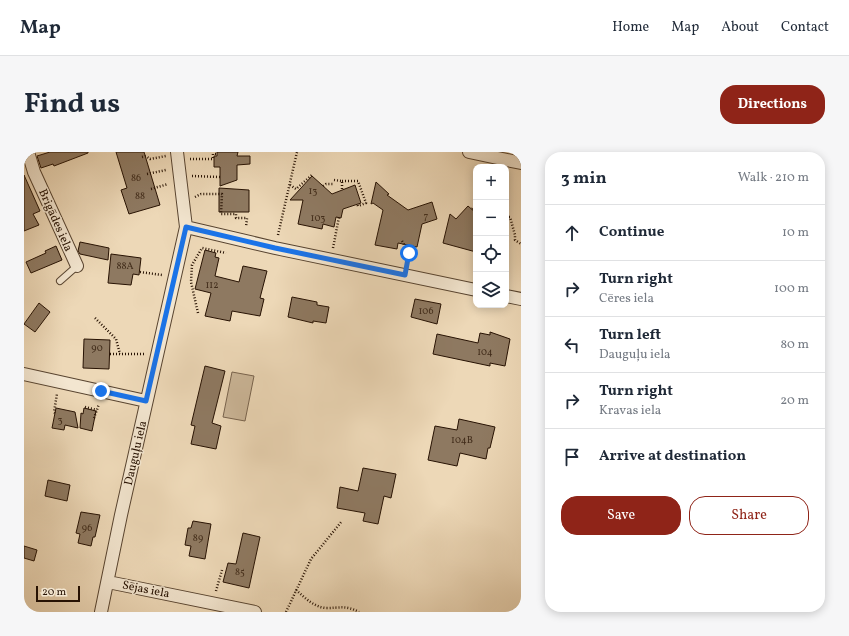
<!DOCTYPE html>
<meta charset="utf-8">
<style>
:root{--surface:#fff;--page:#f6f6f7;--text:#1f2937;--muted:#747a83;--line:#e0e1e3;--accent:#8f2418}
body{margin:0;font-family:Vollkorn,serif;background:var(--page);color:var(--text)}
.controls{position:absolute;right:12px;top:12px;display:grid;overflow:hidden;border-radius:8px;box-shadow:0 2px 10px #0003}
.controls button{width:36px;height:36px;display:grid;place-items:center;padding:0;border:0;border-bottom:1px solid var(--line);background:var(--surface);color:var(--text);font:20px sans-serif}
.scale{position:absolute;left:12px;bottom:10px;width:44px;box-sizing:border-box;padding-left:4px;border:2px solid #271203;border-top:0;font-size:11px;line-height:14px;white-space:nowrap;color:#271203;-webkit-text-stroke:3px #f3e6d0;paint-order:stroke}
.stop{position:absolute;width:12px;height:12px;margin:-9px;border:3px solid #1a73e8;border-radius:50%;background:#fff}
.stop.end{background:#1a73e8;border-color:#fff;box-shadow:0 1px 4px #0008}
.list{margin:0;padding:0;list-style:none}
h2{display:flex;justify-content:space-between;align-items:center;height:52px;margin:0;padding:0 16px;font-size:17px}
h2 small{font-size:13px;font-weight:400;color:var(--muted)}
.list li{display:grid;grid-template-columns:26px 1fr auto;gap:12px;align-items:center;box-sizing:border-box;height:56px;padding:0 16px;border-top:1px solid var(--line)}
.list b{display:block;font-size:15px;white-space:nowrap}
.list p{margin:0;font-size:13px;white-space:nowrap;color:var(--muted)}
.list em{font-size:13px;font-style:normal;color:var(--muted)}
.actions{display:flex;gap:8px;padding:12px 16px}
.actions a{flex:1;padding:9px 0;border:1px solid var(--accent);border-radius:16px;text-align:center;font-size:14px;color:var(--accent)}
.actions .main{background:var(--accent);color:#fff}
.icon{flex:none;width:22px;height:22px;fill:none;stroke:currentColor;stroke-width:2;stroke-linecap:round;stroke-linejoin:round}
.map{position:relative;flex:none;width:497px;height:460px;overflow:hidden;border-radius:16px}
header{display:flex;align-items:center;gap:24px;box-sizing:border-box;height:56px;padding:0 20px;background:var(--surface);border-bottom:1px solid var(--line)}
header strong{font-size:19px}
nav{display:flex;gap:22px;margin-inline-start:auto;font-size:14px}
.intro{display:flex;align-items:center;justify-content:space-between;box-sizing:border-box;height:96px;padding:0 24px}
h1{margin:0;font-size:28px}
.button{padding:10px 18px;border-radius:16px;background:var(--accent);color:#fff;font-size:14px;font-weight:700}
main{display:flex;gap:24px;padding:0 24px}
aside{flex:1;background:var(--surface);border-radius:16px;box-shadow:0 2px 10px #0003}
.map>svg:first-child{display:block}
.green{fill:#cbb698;stroke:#79644e}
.building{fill:#8e7961;stroke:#271203}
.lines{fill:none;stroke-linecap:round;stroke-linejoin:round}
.lane-casing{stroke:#584430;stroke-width:8}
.street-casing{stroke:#584430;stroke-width:14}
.path{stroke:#271203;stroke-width:2.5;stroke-dasharray:1 2;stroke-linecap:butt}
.lane{stroke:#f3e6d0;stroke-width:6}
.street{stroke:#f3e6d0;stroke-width:12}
.route{stroke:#1a73e8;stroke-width:5}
.labels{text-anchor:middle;stroke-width:3;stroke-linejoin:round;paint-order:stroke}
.number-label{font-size:10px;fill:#412c1a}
.street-label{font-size:12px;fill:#271203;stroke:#f3e6d0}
</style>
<header>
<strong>Map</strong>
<nav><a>Home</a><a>Map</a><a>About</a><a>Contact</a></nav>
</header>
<div class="intro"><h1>Find us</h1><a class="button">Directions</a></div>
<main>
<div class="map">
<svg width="497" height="460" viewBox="0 0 497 460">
<rect width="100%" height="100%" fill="#edd8b7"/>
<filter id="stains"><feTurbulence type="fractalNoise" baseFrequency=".005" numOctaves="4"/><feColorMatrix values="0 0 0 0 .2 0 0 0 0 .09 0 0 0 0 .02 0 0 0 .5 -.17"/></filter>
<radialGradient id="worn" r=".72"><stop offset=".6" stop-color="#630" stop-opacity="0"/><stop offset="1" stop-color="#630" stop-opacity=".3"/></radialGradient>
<!-- green -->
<path class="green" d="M208,220L230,224L221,269L199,265Z"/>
<!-- building -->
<path class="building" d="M26,0H64V1L30,14L29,12L17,16L13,4Z
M92,0H120L136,53L105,62L97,38L103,36Z
M193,0H214L213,4H226V12L213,13V28L196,34V15H190V4H193Z
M0,23L16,59L9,62L15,73L0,79Z
M288,24L308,42L331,33L337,51L319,57L317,66L312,65L310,75L299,72L298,77L274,72L279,48H266Z
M352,30L365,42L363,43L384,58L408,50L413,67L398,72L393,95L374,91L373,97L351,93L359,58L349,51L347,52Z
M195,36L225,38V60H195Z
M444,54L452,61V100L419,91L426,62L432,67Z
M56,90L85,96L84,108L56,102L54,99Z
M32,94L38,108L7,121L2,110L22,101L21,99Z
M181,98L192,101L191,105L195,106L191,124L215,130L219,114L243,119L236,146L240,147L236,164L208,159L206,169L181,164L187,141L171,137Z
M87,102L117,106L115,123L109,122L107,133L84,131Z
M268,145L293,150V153L305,155L302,171L289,169V171L264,165Z
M391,147L417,152L413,172L387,165Z
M15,151L26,160L11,180L0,172Z
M466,180L486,187L481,214L466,211V214L409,202L413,182L454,191L456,181L466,183Z
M60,187L86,188L85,217L59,216Z
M181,214L201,219L188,271L197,274L192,297L167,292L171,274L167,273Z
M32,256L51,260L54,276L41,273L40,278L28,276Z
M60,256L72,259L68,279L56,276L57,261L59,262Z
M435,267L471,275L466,296H464L462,307L436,301L433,314L404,308L411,274L433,278Z
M339,316L372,322L367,346L360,344L354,372L339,369L341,361L313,356L316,335L334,339Z
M24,328L46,333L43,349L21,344Z
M57,360L76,363L71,385H69L67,394L54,391L56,382L52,381Z
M169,369L187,372L181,407L165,404L167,394L161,393L164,376H167Z
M219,381L236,385L225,436L199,430L204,411L212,412Z
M0,394L13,398L10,409L0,406Z"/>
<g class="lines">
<defs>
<path id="lane" d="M36,129L53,114"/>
<path id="street" d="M4,0L10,20L53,114
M445,0L497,11
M162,75L251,96L452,138
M482,144L497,147
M0,222L122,249
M84,430L231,460
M77,460L97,363L162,75L153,0"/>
</defs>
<!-- lane casing -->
<use href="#lane" class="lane-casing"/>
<!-- street casing -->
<use href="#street" class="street-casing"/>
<!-- path -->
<path class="path" d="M118,5L122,4L126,7L142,4
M166,7H189V2H193
M123,22L142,18
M168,24L196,25
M310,28L318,29V39
M318,29H334L342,51L334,54L333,52
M266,33L272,37L288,23
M299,34L302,32H309
M127,37L144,32
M171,45L177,42H198L197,62H212V66H223L222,75
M448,57L450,55L452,57
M482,65H486L491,83V88L497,92
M254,83L273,0
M378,89L385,101L383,111
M309,96L315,65
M116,120L138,123
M174,161L167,130L168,113L178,96L202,101
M71,166L92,187L96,202
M86,202H121
M61,255L73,258
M31,261L30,260L33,242
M70,266L75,252
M272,438C281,446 290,455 302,456C316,456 322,453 335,460
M192,439L198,418
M262,460L287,407L318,369"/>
<!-- lane -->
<use href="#lane" class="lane"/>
<!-- street -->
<use href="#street" class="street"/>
</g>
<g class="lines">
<!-- route -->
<path class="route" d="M77,239L122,249L162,75L251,96L381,123L385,101"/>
</g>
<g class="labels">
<!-- number labels -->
<g class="number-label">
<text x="112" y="29">86</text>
<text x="289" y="42">13</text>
<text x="116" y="47">88</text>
<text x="402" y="67">7</text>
<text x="294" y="69">103</text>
<text x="101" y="117">88A</text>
<text x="188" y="136">112</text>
<text x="402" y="162">106</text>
<text x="73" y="199">90</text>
<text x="461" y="203">104</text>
<text x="36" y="271">3</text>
<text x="438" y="291">104B</text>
<text x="63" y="379">96</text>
<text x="174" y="389">89</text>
<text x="216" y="423">85</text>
</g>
<!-- street labels -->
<g class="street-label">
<text transform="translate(32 68) rotate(66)" y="4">Brigādes iela</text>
<text transform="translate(111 301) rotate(-77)" y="4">Dauguļu iela</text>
<text transform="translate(122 437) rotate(11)" y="4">Sējas iela</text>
</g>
</g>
<rect width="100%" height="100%" filter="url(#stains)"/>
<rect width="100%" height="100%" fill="url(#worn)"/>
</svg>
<div class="controls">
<button>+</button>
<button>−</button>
<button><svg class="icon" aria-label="locate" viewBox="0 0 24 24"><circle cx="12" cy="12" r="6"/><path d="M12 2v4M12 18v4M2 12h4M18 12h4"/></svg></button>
<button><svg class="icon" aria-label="layers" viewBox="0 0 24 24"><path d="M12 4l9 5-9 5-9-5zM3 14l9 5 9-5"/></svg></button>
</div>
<div class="scale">20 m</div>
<div class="stop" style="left:385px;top:101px"></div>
<div class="stop end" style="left:77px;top:239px"></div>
</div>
<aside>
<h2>3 min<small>Walk · 210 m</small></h2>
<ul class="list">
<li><svg class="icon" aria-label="ahead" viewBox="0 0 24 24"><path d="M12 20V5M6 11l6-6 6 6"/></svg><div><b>Continue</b></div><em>10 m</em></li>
<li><svg class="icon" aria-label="right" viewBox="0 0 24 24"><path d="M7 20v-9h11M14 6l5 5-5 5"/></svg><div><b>Turn right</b><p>Cēres iela</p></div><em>100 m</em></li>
<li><svg class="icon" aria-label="left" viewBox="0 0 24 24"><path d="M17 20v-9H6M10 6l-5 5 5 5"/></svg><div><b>Turn left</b><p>Dauguļu iela</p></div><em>80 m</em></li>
<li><svg class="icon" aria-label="right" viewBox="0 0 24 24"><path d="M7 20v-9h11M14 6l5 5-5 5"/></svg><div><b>Turn right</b><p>Kravas iela</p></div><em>20 m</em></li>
<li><svg class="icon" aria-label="arrive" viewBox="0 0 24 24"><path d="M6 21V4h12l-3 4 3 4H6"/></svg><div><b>Arrive at destination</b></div></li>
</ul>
<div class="actions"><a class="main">Save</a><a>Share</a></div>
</aside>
</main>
